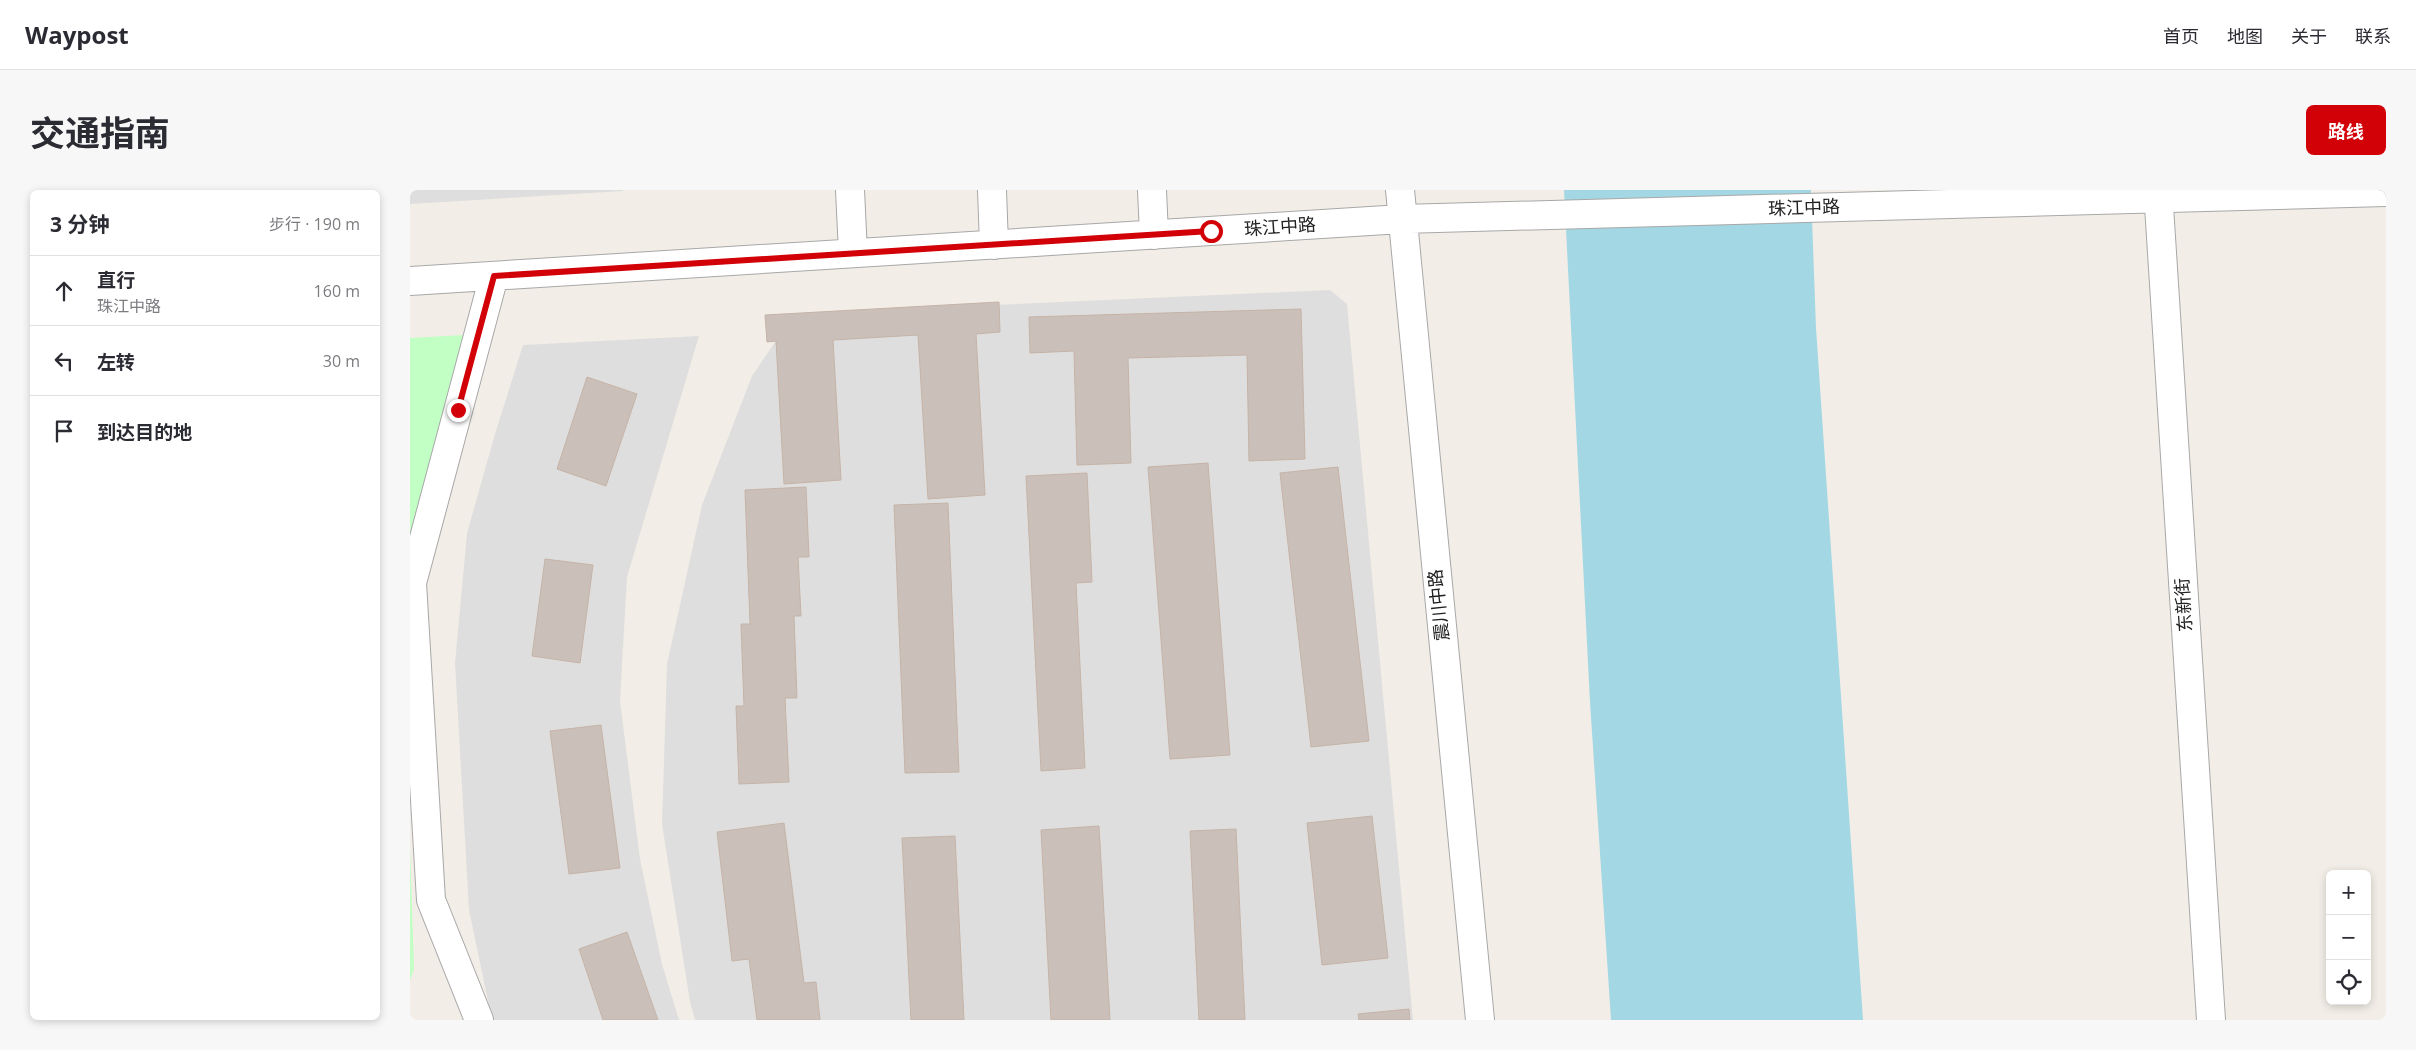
<!DOCTYPE html>
<html lang="zh">
<meta charset="utf-8">
<style>
:root{--surface:#fff;--page:#f7f7f7;--text:#2b2b33;--muted:#7c7c81;--line:#e1e1e2;--accent:#d20007}
body{margin:0;font-family:"Open Sans","Noto Sans SC",sans-serif;background:var(--page);color:var(--text)}
.controls{position:absolute;right:15px;bottom:15px;display:grid;overflow:hidden;border-radius:8px;box-shadow:0 2px 8px #0003}
.controls button{width:45px;height:45px;display:grid;place-items:center;padding:0;border:0;border-bottom:1px solid var(--line);background:var(--surface);color:var(--text);font:25px sans-serif}
.stop{position:absolute;width:15px;height:15px;margin:-11px;border:4px solid #d20007;border-radius:50%;background:#fff}
.stop.end{background:#d20007;border-color:#fff;box-shadow:0 1px 5px #0008}
.list{margin:0;padding:0;list-style:none}
h2{display:flex;justify-content:space-between;align-items:center;height:65px;margin:0;padding:0 20px;font-size:21px}
h2 small{font-size:16px;font-weight:400;color:var(--muted)}
.list li{display:grid;grid-template-columns:32px 1fr auto;gap:15px;align-items:center;box-sizing:border-box;height:70px;padding:0 20px;border-top:1px solid var(--line)}
.list b{display:block;font-size:19px;white-space:nowrap}
.list p{margin:0;font-size:16px;white-space:nowrap;color:var(--muted)}
.list em{font-size:16px;font-style:normal;color:var(--muted)}
.icon{flex:none;width:28px;height:28px;fill:none;stroke:currentColor;stroke-width:2;stroke-linecap:round;stroke-linejoin:round}
.map{position:relative;flex:none;width:1976px;height:830px;overflow:hidden;border-radius:8px}
header{display:flex;align-items:center;gap:30px;box-sizing:border-box;height:70px;padding:0 25px;background:var(--surface);border-bottom:1px solid var(--line)}
header strong{font-size:24px}
nav{display:flex;gap:28px;margin-inline-start:auto;font-size:18px}
.intro{display:flex;align-items:center;justify-content:space-between;box-sizing:border-box;height:120px;padding:0 30px}
h1{margin:0;font-size:35px}
.button{padding:12px 22px;border-radius:8px;background:var(--accent);color:#fff;font-size:18px;font-weight:700}
main{display:flex;gap:30px;padding:0 30px}
aside{flex:1;background:var(--surface);border-radius:8px;box-shadow:0 2px 8px #0003}
.map>svg:first-child{display:block}
.residential{fill:#dfdede}
.park{fill:#c1ffc4}
.water{fill:#a3d7e3}
.building{fill:#cbc0b9;stroke:#c5b3a7}
.lines{fill:none;stroke-linecap:round;stroke-linejoin:round}
.minor-casing{stroke:#a8a8a8;stroke-width:30}
.minor{stroke:#fff;stroke-width:28}
.route{stroke:#d20007;stroke-width:6}
.labels{text-anchor:middle;stroke-width:4;stroke-linejoin:round;paint-order:stroke}
.street-label{font-size:18px;fill:#212121;stroke:#fff}
</style>
<header>
<strong>Waypost</strong>
<nav><a>首页</a><a>地图</a><a>关于</a><a>联系</a></nav>
</header>
<div class="intro"><h1>交通指南</h1><a class="button">路线</a></div>
<main>
<aside>
<h2>3 分钟<small>步行 · 190 m</small></h2>
<ul class="list">
<li><svg class="icon" aria-label="ahead" viewBox="0 0 24 24"><path d="M12 20V5M6 11l6-6 6 6"/></svg><div><b>直行</b><p>珠江中路</p></div><em>160 m</em></li>
<li><svg class="icon" aria-label="left" viewBox="0 0 24 24"><path d="M17 20v-9H6M10 6l-5 5 5 5"/></svg><div><b>左转</b></div><em>30 m</em></li>
<li><svg class="icon" aria-label="arrive" viewBox="0 0 24 24"><path d="M6 21V4h12l-3 4 3 4H6"/></svg><div><b>到达目的地</b></div></li>
</ul>
</aside>
<div class="map">
<svg width="1976" height="830" viewBox="0 0 1976 830">
<rect width="100%" height="100%" fill="#f2eee7"/>
<!-- residential -->
<path class="residential" d="M0,0H213V1L0,14Z
M920,100L937,114L1003,830H285L280,812L252,634L257,474L292,315L342,186L384,124Z
M289,146L217,387L210,511L230,669L252,774L269,830H82L59,720L45,473L57,343L85,244L113,155Z"/>
<!-- park -->
<path class="park" d="M54,145L0,348V148Z
M0,656L4,779L0,790Z"/>
<!-- water -->
<path class="water" d="M1154,0H1401L1406,138L1453,830H1201L1180,512Z"/>
<!-- building -->
<path class="building" d="M589,112L590,142L566,144L575,305L518,309L508,145L423,150L431,290L374,294L366,151L357,152L355,125Z
M891,119L895,269L839,271L837,165L718,168L721,273L667,275L664,161L620,163L619,127Z
M177,187L227,204L196,296L147,279Z
M798,273L820,565L760,569L738,277Z
M928,277L959,551L901,557L870,283Z
M677,283L682,392L666,393L675,578L631,581L616,286Z
M396,297L399,367H388L391,426H384L387,508H375L379,592L329,594L326,516H334L331,434H340L335,300Z
M538,313L549,582L495,583L484,315Z
M135,369L183,375L170,473L122,466Z
M191,535L210,678L159,684L140,541Z
M962,626L978,768L912,775L897,633Z
M374,633L394,793L406,792L410,830H347L339,769L322,771L307,642Z
M689,636L700,830H641L631,640Z
M826,639L835,830H789L780,641Z
M545,646L554,830H501L492,648Z
M217,742L248,830H193L169,759Z
M999,819L1000,830H949L948,824Z"/>
<g class="lines">
<defs>
<path id="minor" d="M440,0L443,63
M582,0L584,55
M742,0L744,45
M990,0L1070,830
M1748,0L1801,830
M0,91L992,29L1976,2
M69,830L21,710L2,393L84,86"/>
</defs>
<!-- minor casing -->
<use href="#minor" class="minor-casing"/>
<!-- minor -->
<use href="#minor" class="minor"/>
</g>
<g class="lines">
<!-- route -->
<path class="route" d="M48,220L84,86L801,41"/>
</g>
<g class="labels">
<!-- street labels -->
<g class="street-label">
<text transform="translate(1394 18) rotate(-2)" y="6">珠江中路</text>
<text transform="translate(870 37) rotate(-4)" y="6">珠江中路</text>
<text transform="translate(1029 415) rotate(-96)" y="6">震川中路</text>
<text transform="translate(1774 415) rotate(-94)" y="6">东新街</text>
</g>
</g>
</svg>
<div class="controls">
<button>+</button>
<button>−</button>
<button><svg class="icon" aria-label="locate" viewBox="0 0 24 24"><circle cx="12" cy="12" r="6"/><path d="M12 2v4M12 18v4M2 12h4M18 12h4"/></svg></button>
</div>
<div class="stop" style="left:801px;top:41px"></div>
<div class="stop end" style="left:48px;top:220px"></div>
</div>
</main>
